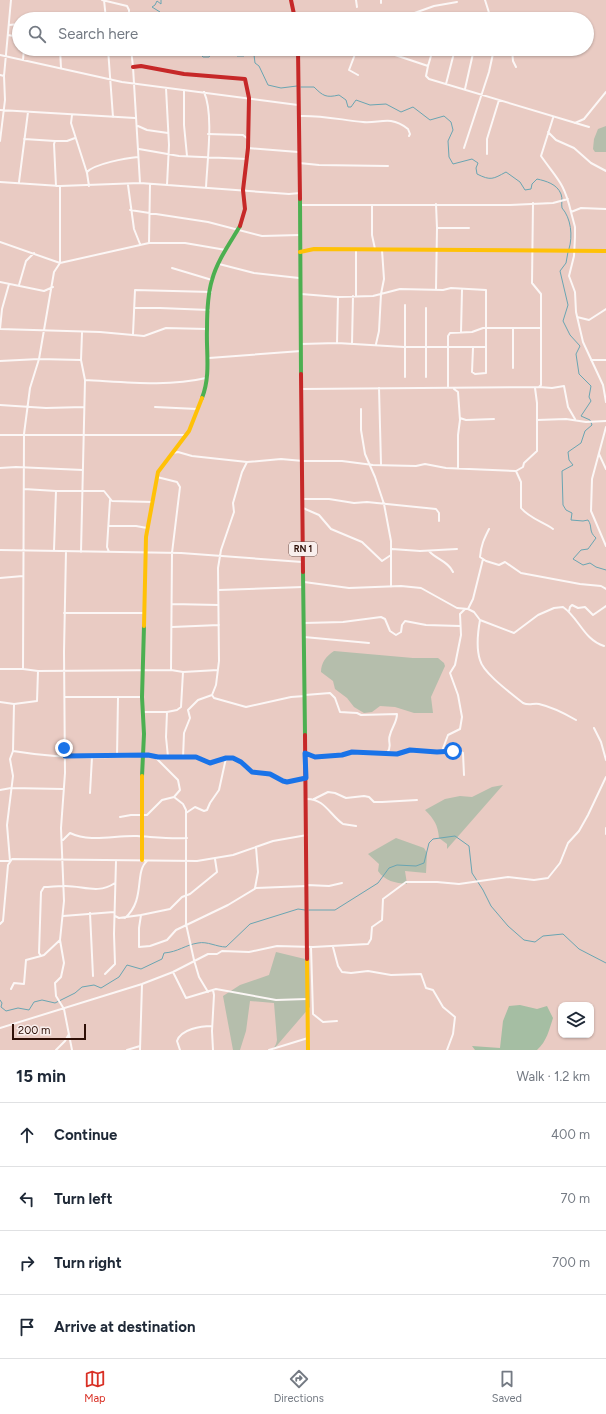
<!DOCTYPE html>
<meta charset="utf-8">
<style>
:root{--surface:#fff;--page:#f2f2f3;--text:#1f2937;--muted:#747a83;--line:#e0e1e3;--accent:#d93025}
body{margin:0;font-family:Figtree,sans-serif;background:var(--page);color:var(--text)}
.controls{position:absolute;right:12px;bottom:12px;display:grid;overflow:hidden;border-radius:8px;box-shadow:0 1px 3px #0004}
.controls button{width:36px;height:36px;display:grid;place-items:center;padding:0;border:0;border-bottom:1px solid var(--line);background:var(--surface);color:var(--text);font:20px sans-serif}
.scale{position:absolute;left:12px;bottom:10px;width:74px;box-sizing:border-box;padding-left:4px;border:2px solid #2f1007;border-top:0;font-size:11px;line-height:14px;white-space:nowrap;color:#2f1007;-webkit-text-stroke:3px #f9efed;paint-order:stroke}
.stop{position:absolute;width:12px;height:12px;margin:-9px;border:3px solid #1a73e8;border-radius:50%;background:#fff}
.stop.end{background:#1a73e8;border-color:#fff;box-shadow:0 1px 4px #0008}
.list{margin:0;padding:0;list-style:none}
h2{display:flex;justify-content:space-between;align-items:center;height:52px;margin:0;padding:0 16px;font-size:17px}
h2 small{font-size:13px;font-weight:400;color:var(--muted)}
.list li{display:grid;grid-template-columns:26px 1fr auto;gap:12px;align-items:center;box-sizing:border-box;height:64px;padding:0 16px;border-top:1px solid var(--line)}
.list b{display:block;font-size:15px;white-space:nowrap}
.list em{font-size:13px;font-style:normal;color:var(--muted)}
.icon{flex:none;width:22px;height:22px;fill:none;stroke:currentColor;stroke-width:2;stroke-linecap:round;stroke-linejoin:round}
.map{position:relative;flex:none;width:606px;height:1050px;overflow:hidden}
.search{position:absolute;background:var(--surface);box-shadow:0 1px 3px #0004;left:12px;right:12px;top:12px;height:44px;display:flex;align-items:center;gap:10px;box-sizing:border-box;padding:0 14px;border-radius:22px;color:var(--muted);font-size:15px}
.sheet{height:308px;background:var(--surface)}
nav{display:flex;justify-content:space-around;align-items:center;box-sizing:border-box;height:56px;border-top:1px solid var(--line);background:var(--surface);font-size:11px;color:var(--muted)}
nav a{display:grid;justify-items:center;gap:2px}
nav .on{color:var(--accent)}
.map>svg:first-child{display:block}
.green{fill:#b5beac}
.forest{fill:#a5bea3}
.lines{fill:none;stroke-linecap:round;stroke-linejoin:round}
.stream{stroke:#69a5b2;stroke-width:1}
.street{stroke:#fcf7f6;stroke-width:2}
.fast{stroke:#4caf50;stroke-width:4}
.slow{stroke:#ffc107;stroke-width:4}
.jam{stroke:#c62828;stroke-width:4}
.route{stroke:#1a73e8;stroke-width:5}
.labels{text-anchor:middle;stroke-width:3;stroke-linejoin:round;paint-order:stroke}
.shield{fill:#f9efed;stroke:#6c534c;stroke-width:1}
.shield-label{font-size:9px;font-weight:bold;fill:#2f1007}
</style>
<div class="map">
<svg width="606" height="1050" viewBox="0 0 606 1050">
<rect width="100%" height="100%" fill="#e9cbc3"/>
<!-- green -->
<path class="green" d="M606,126V152H595L593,149L594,139L598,129Z
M334,651L413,658H438L444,663L445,666L431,697L433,713H414L395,707L380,706L372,712L364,713L354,707L347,698L335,689L333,681L321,672C321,663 326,656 334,651Z
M503,785L447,849V844L439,838C438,825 434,819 425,810L445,799L460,796L472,797L492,787Z
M396,838L424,848L427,853L426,873L405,871L407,884C395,883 385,881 378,871L379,864L368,854Z
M276,952L309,960L310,1007L273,1050H268C274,1049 276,1046 277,1040L274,1003L250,1001L246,1031L240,1050H233L223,996L240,985L269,975Z"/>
<!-- forest -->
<path class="forest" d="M520,1005L537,1009L547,1006L553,1018C549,1030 547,1041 537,1050H475L472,1046L500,1048L503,1021L509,1006Z"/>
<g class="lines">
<!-- stream -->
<path class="stream" d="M160,19V12L152,7L155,5L157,1L161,4V0
M193,49L195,53H199L203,57H209L215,49
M233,49L237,56H244L245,53L254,55L255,63L259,66L268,85L281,88L297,86
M301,87H314C323,96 326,98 339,95L346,100L348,107H351L356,100L370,105L386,104L401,112L413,107L430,120L444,116L451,122L453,130L448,141L449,157L453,164L472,159L478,163L476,168L477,174C491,181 493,179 506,172L520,182L525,190L531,189L532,184L537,179C546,181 557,184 561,194C563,199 561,204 562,208C571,218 573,236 569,249
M568,252L566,263L560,271L568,305L563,321L570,335L580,346L576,354L579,374L591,386L589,397L591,401L581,416L590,420L592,425L585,431L581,443L568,452L569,460L573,465L562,471L563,505L566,510L572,513L571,520L583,521L588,520C593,527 588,531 596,538L588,549L581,550L573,559L583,565L590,563L596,567L606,570
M309,910H335L378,883L389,868L397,865L416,866L424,863L429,843L433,839L455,836L469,846L472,873L483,890L491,906L508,926L524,940L535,942L543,936L563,934L579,949L606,963
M0,1000L2,1003L1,1007L6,1011L18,1008L29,1010L34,1002L42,1000L55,1003L75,993L82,987L94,985L101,988L119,977L127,965L141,969L162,959L164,953C178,952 185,945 198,943C207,941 217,947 226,947L250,924L298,909L305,910"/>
<!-- street -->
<path class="street" d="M102,0L127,6L129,10V19
M104,0L106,19
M356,0L357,7
M381,0V3
M485,0L491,19
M44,19L55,16L93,19
M375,19L394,13L409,15L434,6L457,2
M9,25L19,24
M8,35L19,37
M60,49L61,68
M108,49L113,117
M131,49L133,67L140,183
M357,49L349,70L358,75
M377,49L428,66L426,76L429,79L589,127
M507,49L512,50L513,61L516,67
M0,55L122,82L298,105
M23,60L24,49
M428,66L433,49
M0,75L4,76
M446,84L455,49
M166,88L169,145L167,185
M465,89L474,49
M184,90V125L187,156
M204,92C214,114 207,162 206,188
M0,110L135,118
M72,115L71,123L87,173L89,186
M299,116C320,115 342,120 363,122C373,123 382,120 391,121C398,122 403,125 408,129L410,134L409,136
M553,118L541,156C557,179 564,182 571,212L581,208L606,209
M575,123L584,119L606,92
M138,126L147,130L168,133
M548,132L556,140L574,148L591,163L606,171
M208,134L243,135L248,139
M24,139L55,141
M0,141L5,100L4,76L11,0
M248,148L298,152
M464,148L489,72L494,49
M139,149L179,156L247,159
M487,154V139L499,100
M299,163L319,165L388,166
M87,172C94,164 126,158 138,157
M0,182L60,186L140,183L289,194L300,193
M19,182L28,112
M128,185L134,229L140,244
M56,186L54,144L55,141H67L75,138
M300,205H510L553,203L568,199
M372,205V235L375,249
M130,210L208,222L262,236L300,235
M571,212L575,227V237L574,256L569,276L575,292L576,312L583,342L603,385L606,402
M437,228H469
M0,242L60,263L149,243H185L226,250
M149,243L150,184
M219,264L254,273L299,278
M172,268L212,280
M0,282L44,291L53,287
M19,285L26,261L34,253
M436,289L437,228L436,204
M301,294L338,297L373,296L400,289L443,290L451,288L486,290V373L475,374L472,372L473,348
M356,296V249
M135,308H160L209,310
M577,317L589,320L606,309
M0,329L100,332L144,336L166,328L207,329
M0,329L2,309L9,284
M461,332L462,290
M133,334L135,290L211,292
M337,343L338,297
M301,344L337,343L404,347H485
M352,344L353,296
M376,344L379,331L381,294L384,279L382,250
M209,358L301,351
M591,360H606
M0,361L39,359L81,360
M513,368V328
M405,377V305
M426,377V308
M85,380C125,382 167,387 206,378
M539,387L552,388L564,386L568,407L575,419
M379,388L381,464
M448,388V336L450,333L472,332L483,328H541
M302,389L539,387L541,385V294L532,283L533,203
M454,389L458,392L460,420L458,435V468
M0,405L46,408L84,407
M155,407L197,409
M361,409V430L365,454L375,477L384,504L391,541V587
M460,418L466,420L494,419
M537,420L566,419L586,422L606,421
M606,427L592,479L591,511L606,546
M0,435H185
M173,453L178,452L192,456L247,462L281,459L303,461H342L373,465L416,466L425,464L446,468L516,471L523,467L524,463L537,451V403L535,388
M599,454L606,469
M247,462L242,472L233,503L234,512L221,550L218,568L219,661L216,685L212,695L214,698L246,707L291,697L305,696
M0,468L16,467L83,470
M516,471L521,482V508C529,518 543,522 553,529
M157,477L177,482L180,487L172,553L171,670
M24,489L56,491
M303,499H329L354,503L367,502L436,509L439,513V521
M303,508L319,515L331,529L362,542L382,561L391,555
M109,526H136L147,528
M489,529C484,539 481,545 480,557L486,561L499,565L505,562L521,573L580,584L601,586L606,589
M392,549L420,551L457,549
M0,550L181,553L302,562
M54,550L56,491H104L112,501L153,502
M66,551L64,652L65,773L61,828L64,901L60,940L64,963L61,977L55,983L56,996L64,1009L72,1050
M429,551C437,560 448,561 453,572
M81,552L85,380L81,360L82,333
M109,552L107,547L110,500
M0,578L23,576
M304,582L349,588L401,586L421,588L457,608L468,609L474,612L480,620C478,631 476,648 480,660C483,673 512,694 523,703C529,706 533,703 539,704C552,707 564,713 576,720
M219,590L303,587
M172,604L218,605
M468,609L473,599L483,559
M569,611L570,607L572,605L578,608L585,607L593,615L606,606
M64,613H144
M480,620L514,633L538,615L554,608L563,607C579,618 584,640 604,646
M304,623L343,622L381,617L385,619L390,631L396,635L401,632L402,625L405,621L426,625L460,626
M172,627L219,625
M304,637L369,643
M0,669H23L38,671
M23,669L24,434L30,388L39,359L54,272L60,263V186
M305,695L330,693L335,698L340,712L357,713L361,715L397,714C397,722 392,727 390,735C387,742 393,746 387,753
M65,697H142
M0,702L14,704
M144,712H167
M594,728L601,742L606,760
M13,751C56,758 103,759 148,755L158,757H196L210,763L226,758
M442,751L448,735L460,729L462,717L458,695L450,673L455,665L461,635L460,614L465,609
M305,753L315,757L342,755L352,752L397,753L410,750L437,753L459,751L463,753L464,775
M117,756L118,698
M154,756L178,780L180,790L174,797L183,804L186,810V924L194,960
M168,757L166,737L167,712L177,710L181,707L183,672L218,670
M183,758L184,733L190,718L188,710L198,700L212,695
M0,790L11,788L63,789
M90,793L92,757
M306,799C324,798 330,815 343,824L356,826
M314,799L328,792L335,793L346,798L364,796L369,797L374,802H382L417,800
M186,813L195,807L204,811L207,810L210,803L219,790L226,758C242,758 239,766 250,771C255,773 261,772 266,773C285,776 279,786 305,778
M120,817L131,815H147L162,800L174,797
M606,828V834
M63,840L70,833C91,843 115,835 137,836C154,837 170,839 187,838
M215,859L217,872L190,894L182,897L170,909L141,915L139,928V947L150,946L167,940L176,930L228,905L256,888L306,886
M0,861H10L7,825L13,776L10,759L13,751L14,704L37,701L38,671L171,670L183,672
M307,885L329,886L342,883
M255,888L258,872L256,847
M90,913L93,976
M63,916L114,912
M115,916L119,918L141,915
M125,918C146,900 134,872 147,861
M0,924L3,921L8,865L12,859L197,861L233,855L273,841L307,835
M60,940L44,955L41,956L39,953L41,892L44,887C50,887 57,886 63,886C82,885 97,895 115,883
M311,947L313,1014L323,1022L337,1021
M333,947L338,966L342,972L351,973L368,971L391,975L421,974L426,988L433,990L443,1007L455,1017L453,1034L447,1050
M194,960L199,977L208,992
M173,972L186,998L216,989L276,1000L307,999
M105,974L115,964L114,934L116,861
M11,989L14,983L24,984L26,960L41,956
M0,1028L142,984L173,972L208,954H217L222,951L249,952L277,946L313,947L368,944L371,939L372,927L382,920L383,899L406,882H437L459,884L508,877L534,880L548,878L560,863L568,843L579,831L588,815L606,777
M56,1050L65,1041L69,1034
M127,1050L140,1046
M140,1050L142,984
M180,1050L177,1041C181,1029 201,1026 212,1026
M213,1050L212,1031L214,995L213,990
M269,1050L308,1038"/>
<!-- fast -->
<path class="fast" d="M300,199L301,374
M202,398C211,375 206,352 207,329C207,315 208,293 212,280C217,261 230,243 240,226
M303,572L305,735
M142,776L144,734L142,697L144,626"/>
<!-- slow -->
<path class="slow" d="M300,252L314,249L606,251
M144,626L146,537L158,472L189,431L202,398
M142,776V860
M307,959L308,1050"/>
<!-- jam -->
<path class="jam" d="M291,0L295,19
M298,49L300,199
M133,67L141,66L184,74L245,79L249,98L248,148L243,190L245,209L240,226
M301,374L303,572
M305,735L307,959"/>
</g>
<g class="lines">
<!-- route -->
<path class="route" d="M64,748L65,756L148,755L158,757H196L210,763L226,758H233L241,762L252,772L270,774L283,781L287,782L306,778L305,753L315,757L342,755L352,752L397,754L410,750L437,752L453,751"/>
</g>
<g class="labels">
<!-- shield labels -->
<rect class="shield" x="289" y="542" width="28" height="14" rx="3"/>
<g class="shield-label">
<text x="303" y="552">RN 1</text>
</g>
</g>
</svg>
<div class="controls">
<button><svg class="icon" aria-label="layers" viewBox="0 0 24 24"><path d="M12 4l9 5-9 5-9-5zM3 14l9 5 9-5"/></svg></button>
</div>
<div class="scale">200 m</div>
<div class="stop" style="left:453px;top:751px"></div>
<div class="stop end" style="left:64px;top:748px"></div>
<div class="search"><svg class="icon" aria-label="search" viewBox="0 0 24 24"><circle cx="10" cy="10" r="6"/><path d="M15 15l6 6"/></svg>Search here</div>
</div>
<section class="sheet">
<h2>15 min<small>Walk · 1.2 km</small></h2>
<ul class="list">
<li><svg class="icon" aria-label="ahead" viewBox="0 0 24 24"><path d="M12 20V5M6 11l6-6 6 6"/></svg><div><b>Continue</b></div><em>400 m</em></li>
<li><svg class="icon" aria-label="left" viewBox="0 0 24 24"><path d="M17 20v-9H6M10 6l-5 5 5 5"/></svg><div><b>Turn left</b></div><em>70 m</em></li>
<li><svg class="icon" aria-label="right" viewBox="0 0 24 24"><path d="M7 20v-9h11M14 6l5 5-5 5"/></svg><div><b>Turn right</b></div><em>700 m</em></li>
<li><svg class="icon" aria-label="arrive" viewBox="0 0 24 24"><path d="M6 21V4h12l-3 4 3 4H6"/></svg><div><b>Arrive at destination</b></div></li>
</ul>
</section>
<nav>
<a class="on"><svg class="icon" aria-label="map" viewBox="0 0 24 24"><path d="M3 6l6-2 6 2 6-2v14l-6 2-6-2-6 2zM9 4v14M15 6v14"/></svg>Map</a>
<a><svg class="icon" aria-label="directions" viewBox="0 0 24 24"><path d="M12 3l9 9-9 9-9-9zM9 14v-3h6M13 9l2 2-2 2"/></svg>Directions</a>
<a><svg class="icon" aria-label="saved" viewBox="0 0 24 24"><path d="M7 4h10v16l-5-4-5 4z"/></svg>Saved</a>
</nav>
